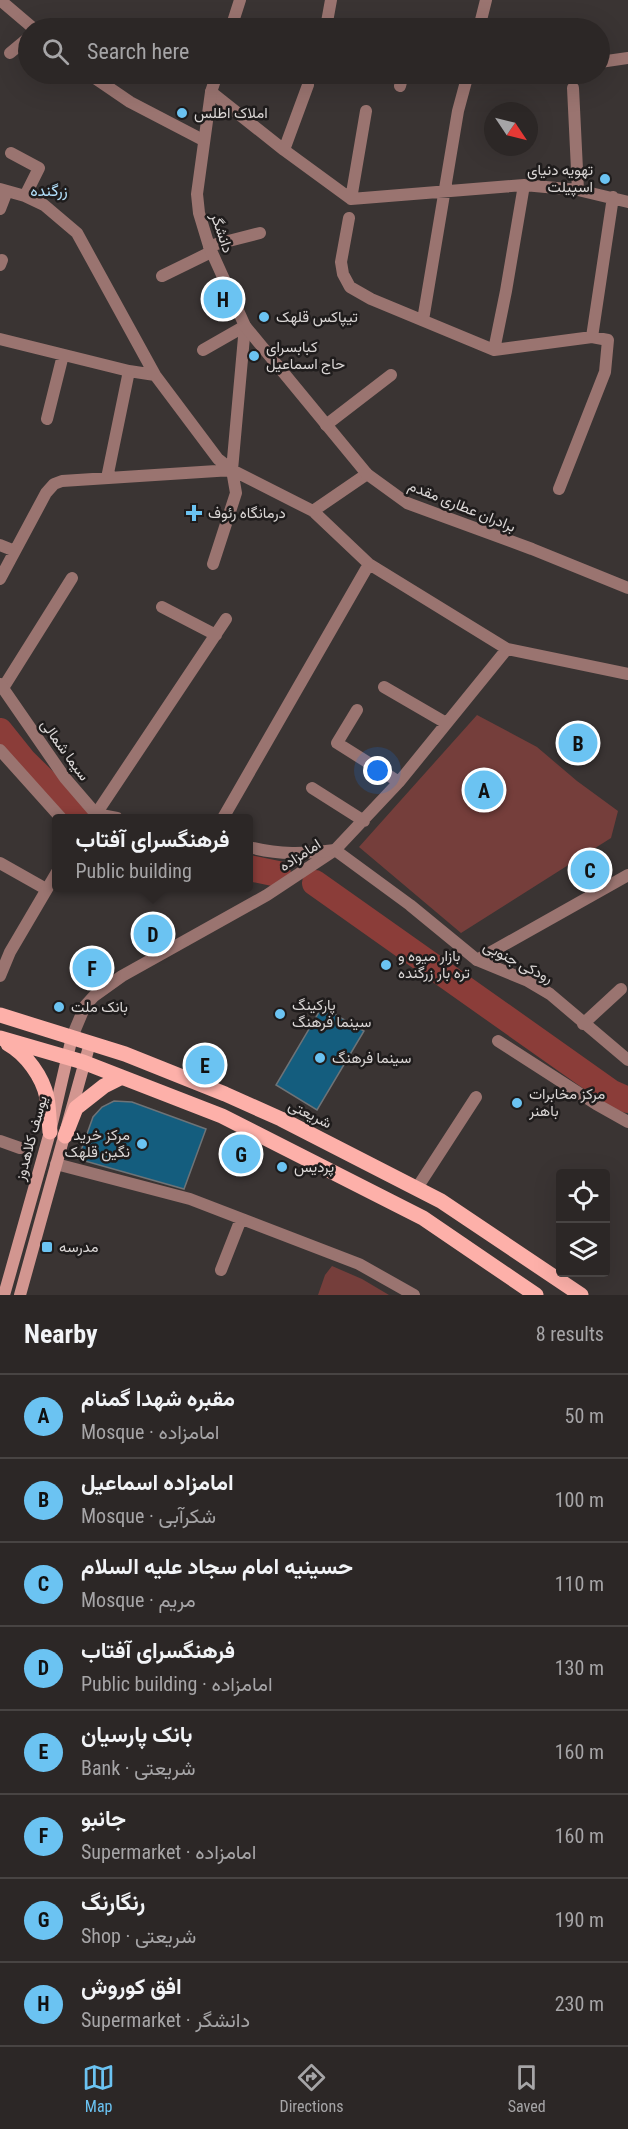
<!DOCTYPE html>
<meta charset="utf-8">
<style>
:root{--surface:#2c2726;--page:#342f2e;--text:#f1f3f6;--muted:#a6a5a7;--line:#484443;--accent:#6bc3f2}
body{margin:0;font-family:"Roboto Condensed",Vazirmatn,sans-serif;background:var(--page);color:var(--text)}
.controls{position:absolute;right:18px;bottom:18px;display:grid;overflow:hidden;border-radius:6px;box-shadow:0 6px 24px #0002}
.controls button{width:54px;height:54px;display:grid;place-items:center;padding:0;border:0;border-bottom:2px solid var(--line);background:var(--surface);color:var(--text);font:30px sans-serif}
.compass{position:absolute;left:484px;top:102px;width:54px;height:54px;border-radius:50%;background:var(--surface);box-shadow:0 6px 24px #0002;rotate:125deg}
.you{position:absolute;left:378px;top:771px;width:21px;height:21px;margin:-15px;border:4px solid #fff;border-radius:50%;background:#1a73e8;box-shadow:0 0 0 9px #1a73e833}
.badge{display:grid;place-items:center;width:39px;height:39px;border-radius:50%;background:var(--accent);color:#111;font-size:20px;font-weight:700}
.pin{position:absolute;translate:-50% -50%;border:3px solid #fff;box-shadow:0 2px 6px #0006}
.popup{position:absolute;left:52px;top:814px;width:201px;height:78px;box-sizing:border-box;display:grid;place-content:center;border-radius:6px;background:var(--surface);filter:drop-shadow(0 2px 4px #0005);font-size:20px;white-space:nowrap;color:var(--muted)}
.popup b{font-size:22px;color:var(--text)}
.popup::after{content:'';position:absolute;left:50%;top:100%;margin-left:-12px;border:12px solid transparent;border-top-color:var(--surface)}
.list{margin:0;padding:0;list-style:none}
h2{display:flex;justify-content:space-between;align-items:center;height:78px;margin:0;padding:0 24px;font-size:26px}
h2 small{font-size:20px;font-weight:400;color:var(--muted)}
.list li{display:grid;grid-template-columns:39px 1fr auto;gap:18px;align-items:center;box-sizing:border-box;height:84px;padding:0 24px;border-top:2px solid var(--line)}
.list b{display:block;font-size:22px;white-space:nowrap}
.list p{margin:0;font-size:20px;white-space:nowrap;color:var(--muted)}
.list em{font-size:20px;font-style:normal;color:var(--muted)}
.icon{flex:none;width:33px;height:33px;fill:none;stroke:currentColor;stroke-width:2;stroke-linecap:round;stroke-linejoin:round}
.map{position:relative;flex:none;width:628px;height:1295px;overflow:hidden}
.search{position:absolute;background:var(--surface);box-shadow:0 6px 24px #0002;left:18px;right:18px;top:18px;height:66px;display:flex;align-items:center;gap:15px;box-sizing:border-box;padding:0 21px;border-radius:33px;color:var(--muted);font-size:22px}
.sheet{height:750px;background:var(--surface)}
nav{display:flex;justify-content:space-around;align-items:center;box-sizing:border-box;height:84px;border-top:2px solid var(--line);background:var(--surface);font-size:16px;color:var(--muted)}
nav a{display:grid;justify-items:center;gap:3px}
nav .on{color:var(--accent)}
.map>svg:first-child{display:block}
.green{fill:#753e3b}
.lines{fill:none;stroke-linecap:round;stroke-linejoin:round}
.river{stroke:#8b3d39;stroke-width:26}
.building{fill:#145d7e;stroke:#6e7377;stroke-width:1.5}
.minor{stroke:#9a7470;stroke-width:12}
.tertiary{stroke:#9a7470;stroke-width:12}
.secondary{stroke:#d29690;stroke-width:12}
.primary{stroke:#fdb0a9;stroke-width:15}
.poi-dot{fill:#6bc3f2;stroke:#1f1c1c;stroke-width:2}
.labels{text-anchor:middle;stroke-width:5;stroke-linejoin:round;paint-order:stroke}
.poi-label{font-size:15px;fill:#dad6d5;stroke:#1f1c1c;text-anchor:start}
.street-label{font-size:15px;fill:#dad6d5;stroke:#1f1c1c}
.neighbourhood-label{font-size:16px;fill:#b1def9;stroke:#1f1c1c}
</style>
<div class="map">
<svg width="628" height="1295" viewBox="0 0 628 1295">
<rect width="100%" height="100%" fill="#3a3433"/>
<!-- green -->
<path class="green" d="M477,715L537,747L577,781L618,811L611,838L461,933L359,847Z
M332,1266L362,1279L389,1295H318L325,1275Z"/>
<g class="lines">
<!-- river -->
<path class="river" d="M0,731L24,761L82,818
M249,868L278,874
M315,883L612,1093L628,1100"/>
</g>
<!-- building -->
<path class="building" d="M322,1007L364,1031L317,1110L276,1085Z
M114,1101L132,1102L206,1129L184,1189L78,1159L93,1117L102,1107Z"/>
<g class="lines">
<!-- minor -->
<path class="minor" d="M0,0L33,28
M327,22L331,0
M479,28L486,0
M10,53L28,38
M600,62L628,58
M89,74L130,102L203,140
M400,86L403,74
M573,88L578,190
M211,92L284,150L351,199L524,185L578,190L628,202
M284,150L308,85
M11,153L39,168L25,196
M0,189L25,196L44,205L77,233L155,375L218,459L232,470L313,511L369,564L507,649L628,674
M351,199L366,111
M0,209L7,191
M349,218L341,262L343,274L350,287L371,299L494,350L592,337L608,340L605,372L559,489
M209,246L260,233
M0,265L2,260
M162,276L211,252
M423,320L458,111L468,74
M592,337L613,197
M0,339L129,371L155,375
M203,350L245,326
M494,350L506,291L524,185
M47,419L63,355
M326,425L391,375
M107,478L129,371
M313,511L367,474
M0,545L15,551
M213,564L236,493L232,470L245,326
M0,579L46,493L54,484L62,481L232,470
M162,607L216,635
M384,687L446,723
M3,688L72,578
M357,710L337,743L399,782
M0,750L61,818
M312,788L364,821
M96,814L226,619
M223,818L369,564
M0,863L46,889
M477,960L628,875
M583,1024L621,989
M72,1037L85,1006L94,996L122,976L267,895L335,850L399,782L507,649
M498,1041L596,1104L628,1122
M0,1141L20,1148
M56,1164L190,1199L359,1264L414,1295
M417,1188L476,1097
M221,1270L241,1219"/>
<!-- tertiary -->
<path class="tertiary" d="M231,28L240,0
M217,74L211,92L197,194L199,213L209,246L245,326L367,474L407,503L532,549L628,588
M0,684L65,778L96,814L117,818
M249,847C280,855 304,854 335,850L410,905L477,960L528,981L550,994L628,1060
M0,976L10,952L57,872"/>
<!-- secondary -->
<path class="secondary" d="M4,1295L50,1132L72,1037
M20,1295L90,1043"/>
<!-- primary -->
<path class="primary" d="M0,1015L125,1054L225,1094L281,1119L441,1201L581,1295
M0,1038L83,1062L222,1116L423,1218L536,1295
M8,1044C26,1054 43,1077 47,1098C49,1109 49,1121 50,1132
M65,1136L76,1108L104,1086L122,1077"/>
</g>
<!-- markers -->
<g class="poi-dot">
<circle cx="182" cy="113" r="6"/>
<circle cx="605" cy="179" r="6"/>
<circle cx="264" cy="317" r="6"/>
<circle cx="254" cy="356" r="6"/>
<path d="M191 504h6v6h6v6h-6v6h-6v-6h-6v-6h6z"/>
<circle cx="386" cy="965" r="6"/>
<circle cx="59" cy="1007" r="6"/>
<circle cx="280" cy="1014" r="6"/>
<circle cx="320" cy="1058" r="6"/>
<circle cx="517" cy="1103" r="6"/>
<circle cx="142" cy="1144" r="6"/>
<circle cx="282" cy="1167" r="6"/>
<rect x="41" y="1241" width="12" height="12" rx="3"/>
</g>
<g class="labels">
<!-- poi labels -->
<g class="poi-label">
<text x="194" y="118">املاک اطلس</text>
<text x="593" y="175" text-anchor="end">تهویه دنیای<tspan x="593" dy="17">اسپیلت</tspan></text>
<text x="276" y="322">تیپاکس قلهک</text>
<text x="266" y="352">کبابسرای<tspan x="266" dy="17">حاج اسماعیل</tspan></text>
<text x="208" y="518">درمانگاه رئوف</text>
<text x="398" y="961">بازار میوه و<tspan x="398" dy="17">تره بار زرگنده</tspan></text>
<text x="292" y="1010">پارکینگ<tspan x="292" dy="17">سینما فرهنگ</tspan></text>
<text x="71" y="1012">بانک ملت</text>
<text x="332" y="1063">سینما فرهنگ</text>
<text x="529" y="1099">مرکز مخابرات<tspan x="529" dy="17">باهنر</tspan></text>
<text x="130" y="1140" text-anchor="end">مرکز خرید<tspan x="130" dy="17">نگین قلهک</tspan></text>
<text x="294" y="1172">پردیس</text>
<text x="59" y="1252">مدرسه</text>
</g>
<!-- street labels -->
<g class="street-label">
<text transform="translate(222 233) rotate(71)" y="5">دانشگر</text>
<text transform="translate(462 506) rotate(22)" y="5">برادران عطاری مقدم</text>
<text transform="translate(65 750) rotate(54)" y="5">سیما شمالی</text>
<text transform="translate(300 855) rotate(-33)" y="5">امامزاده</text>
<text transform="translate(518 962) rotate(27)" y="5">رودکی جنوبی</text>
<text transform="translate(310 1114) rotate(26)" y="5">شریعتی</text>
<text transform="translate(31 1138) rotate(-75)" y="5">یوسف کلاهدوز</text>
</g>
<!-- neighbourhood labels -->
<g class="neighbourhood-label">
<text x="49" y="196">زرگنده</text>
</g>
</g>
</svg>
<div class="controls">
<button><svg class="icon" aria-label="locate" viewBox="0 0 24 24"><circle cx="12" cy="12" r="6"/><path d="M12 2v4M12 18v4M2 12h4M18 12h4"/></svg></button>
<button><svg class="icon" aria-label="layers" viewBox="0 0 24 24"><path d="M12 4l9 5-9 5-9-5zM3 14l9 5 9-5"/></svg></button>
</div>
<svg class="compass" viewBox="-18 -18 36 36"><path d="M0-13l5 13h-10z" fill="#e53935"/><path d="M0 13l5-13h-10z" fill="#a6a5a7"/></svg>
<div class="you"></div>
<div class="pin badge" style="left:484px;top:790px">A</div>
<div class="pin badge" style="left:578px;top:743px">B</div>
<div class="pin badge" style="left:590px;top:870px">C</div>
<div class="pin badge" style="left:153px;top:934px">D</div>
<div class="popup"><b>فرهنگسرای آفتاب</b>Public building</div>
<div class="pin badge" style="left:205px;top:1065px">E</div>
<div class="pin badge" style="left:92px;top:968px">F</div>
<div class="pin badge" style="left:241px;top:1154px">G</div>
<div class="pin badge" style="left:223px;top:299px">H</div>
<div class="search"><svg class="icon" aria-label="search" viewBox="0 0 24 24"><circle cx="10" cy="10" r="6"/><path d="M15 15l6 6"/></svg>Search here</div>
</div>
<section class="sheet">
<h2>Nearby<small>8 results</small></h2>
<ul class="list">
<li><span class="badge">A</span><div><b>مقبره شهدا گمنام</b><p>Mosque · امامزاده</p></div><em>50 m</em></li>
<li><span class="badge">B</span><div><b>امامزاده اسماعیل</b><p>Mosque · شکرآبی</p></div><em>100 m</em></li>
<li><span class="badge">C</span><div><b>حسینیه امام سجاد علیه السلام</b><p>Mosque · مریم</p></div><em>110 m</em></li>
<li><span class="badge">D</span><div><b>فرهنگسرای آفتاب</b><p>Public building · امامزاده</p></div><em>130 m</em></li>
<li><span class="badge">E</span><div><b>بانک پارسیان</b><p>Bank · شریعتی</p></div><em>160 m</em></li>
<li><span class="badge">F</span><div><b>جانبو</b><p>Supermarket · امامزاده</p></div><em>160 m</em></li>
<li><span class="badge">G</span><div><b>رنگارنگ</b><p>Shop · شریعتی</p></div><em>190 m</em></li>
<li><span class="badge">H</span><div><b>افق کوروش</b><p>Supermarket · دانشگر</p></div><em>230 m</em></li>
</ul>
</section>
<nav>
<a class="on"><svg class="icon" aria-label="map" viewBox="0 0 24 24"><path d="M3 6l6-2 6 2 6-2v14l-6 2-6-2-6 2zM9 4v14M15 6v14"/></svg>Map</a>
<a><svg class="icon" aria-label="directions" viewBox="0 0 24 24"><path d="M12 3l9 9-9 9-9-9zM9 14v-3h6M13 9l2 2-2 2"/></svg>Directions</a>
<a><svg class="icon" aria-label="saved" viewBox="0 0 24 24"><path d="M7 4h10v16l-5-4-5 4z"/></svg>Saved</a>
</nav>
